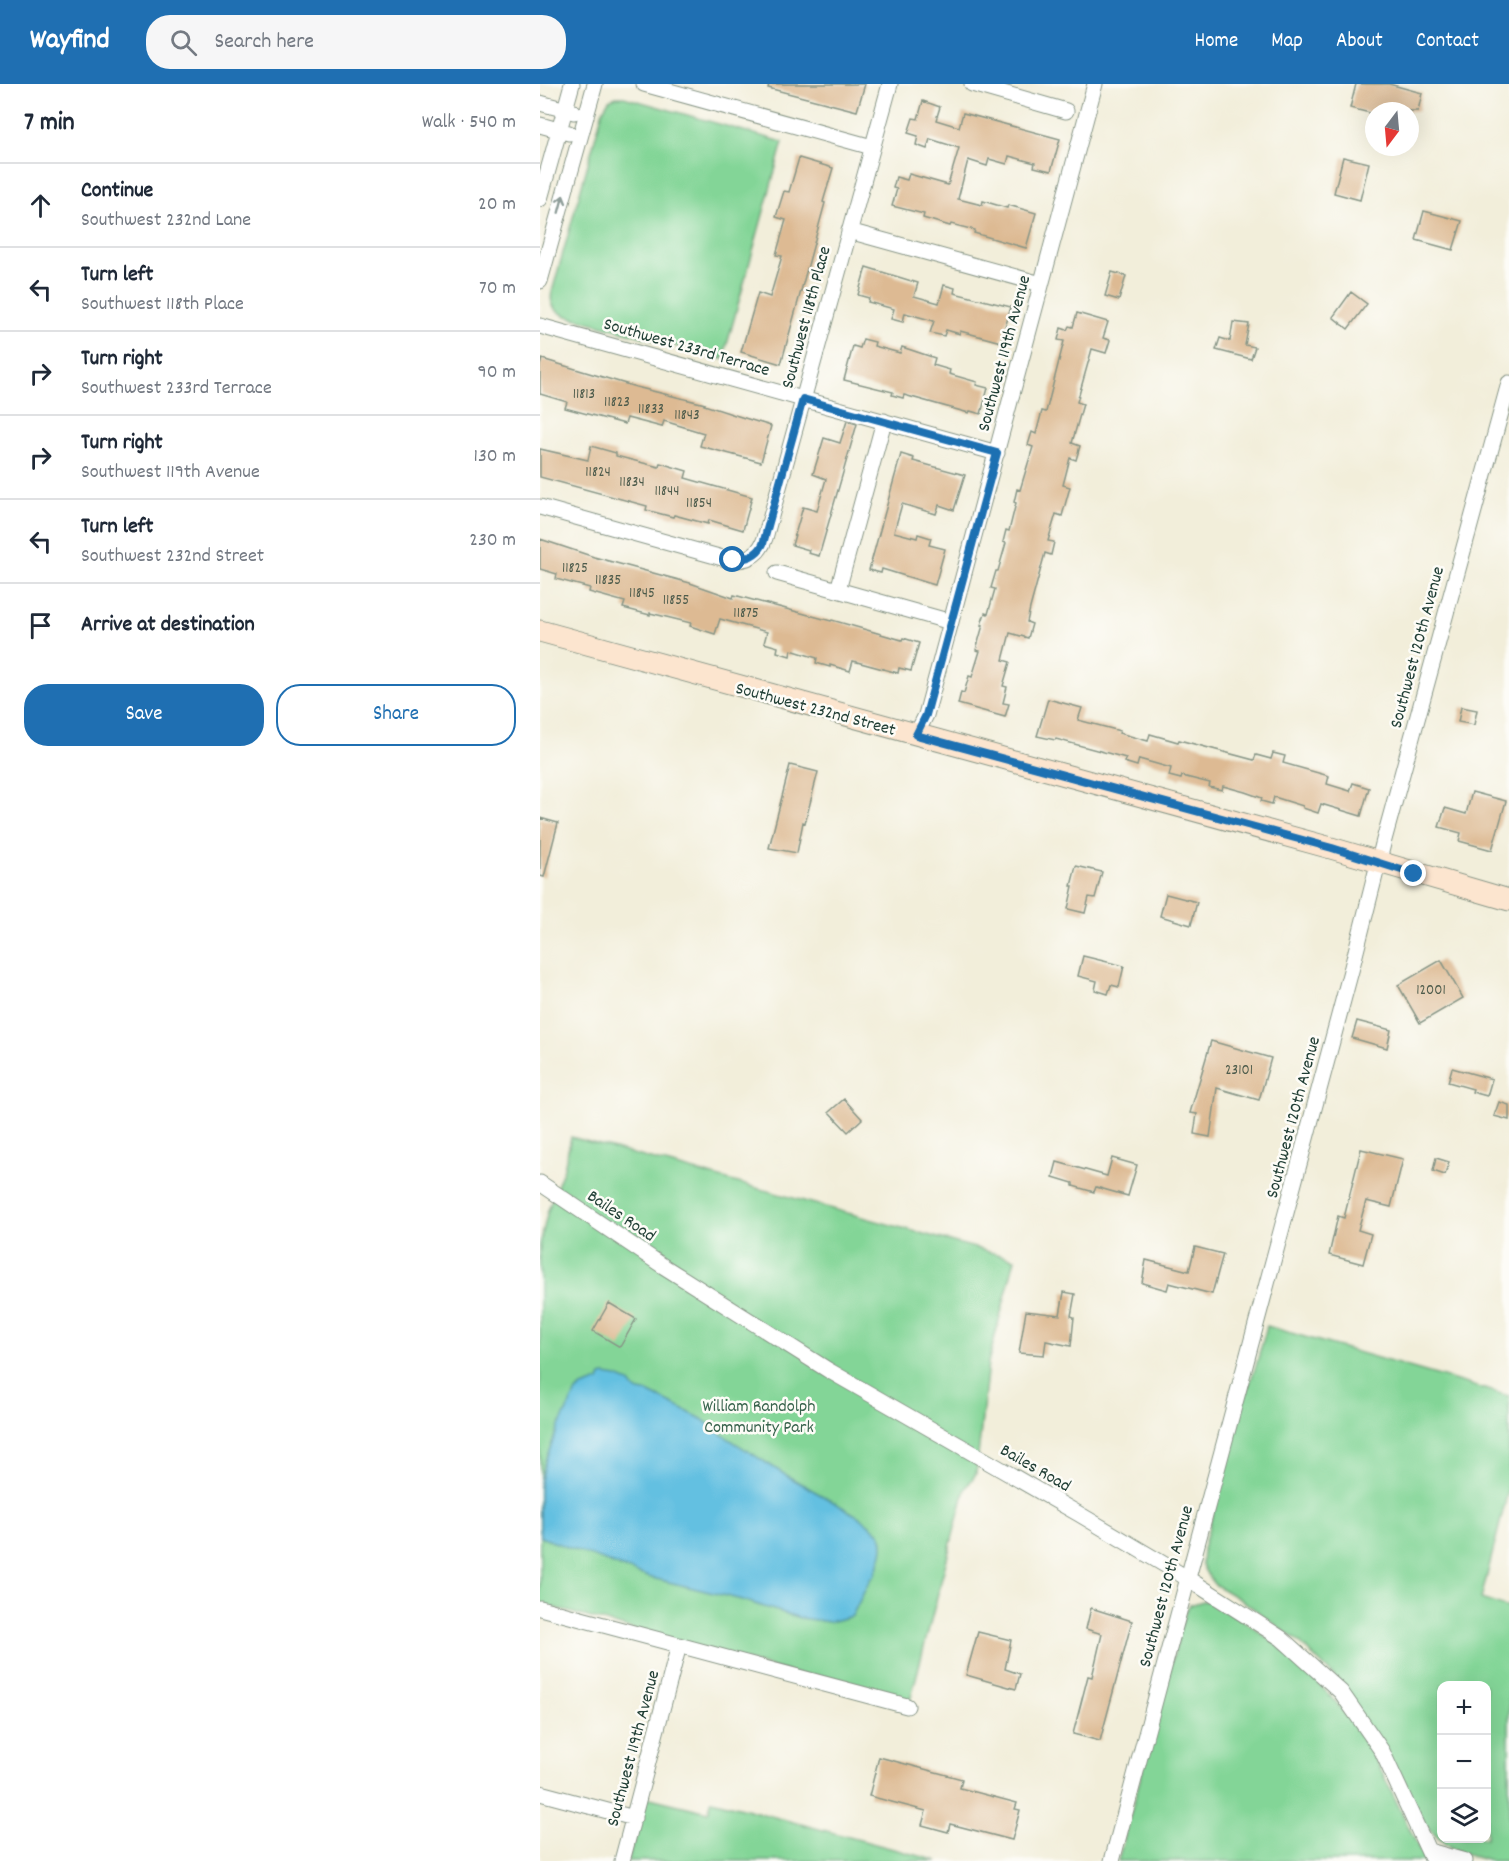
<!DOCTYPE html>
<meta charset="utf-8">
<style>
:root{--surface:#fff;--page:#f6f6f7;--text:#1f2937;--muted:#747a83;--line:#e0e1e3;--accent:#1f6fb2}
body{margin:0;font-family:Dekko,sans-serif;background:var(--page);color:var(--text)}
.controls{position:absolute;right:18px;bottom:18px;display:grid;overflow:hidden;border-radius:12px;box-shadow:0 6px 24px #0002}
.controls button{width:54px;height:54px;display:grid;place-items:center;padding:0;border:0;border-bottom:2px solid var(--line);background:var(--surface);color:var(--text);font:30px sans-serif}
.compass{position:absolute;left:825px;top:18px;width:54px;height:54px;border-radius:50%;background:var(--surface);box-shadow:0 6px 24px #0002;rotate:196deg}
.stop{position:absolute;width:18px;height:18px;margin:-14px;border:4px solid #1f6fb2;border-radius:50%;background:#fff}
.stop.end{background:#1f6fb2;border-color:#fff;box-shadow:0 2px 6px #0008}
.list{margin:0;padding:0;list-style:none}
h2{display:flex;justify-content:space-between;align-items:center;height:78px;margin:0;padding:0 24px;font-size:26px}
h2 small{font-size:20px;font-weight:400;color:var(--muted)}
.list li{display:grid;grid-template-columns:39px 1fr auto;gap:18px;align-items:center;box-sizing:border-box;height:84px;padding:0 24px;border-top:2px solid var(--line)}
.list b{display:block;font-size:22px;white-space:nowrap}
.list p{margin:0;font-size:20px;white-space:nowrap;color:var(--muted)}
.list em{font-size:20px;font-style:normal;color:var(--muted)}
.actions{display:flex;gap:12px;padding:18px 24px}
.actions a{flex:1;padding:14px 0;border:2px solid var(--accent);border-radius:24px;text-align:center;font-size:21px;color:var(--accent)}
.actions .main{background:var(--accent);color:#fff}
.icon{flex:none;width:33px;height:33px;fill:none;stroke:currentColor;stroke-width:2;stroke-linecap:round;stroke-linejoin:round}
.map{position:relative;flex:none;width:969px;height:1777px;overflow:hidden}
header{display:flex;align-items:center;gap:36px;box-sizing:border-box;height:84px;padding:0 30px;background:var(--accent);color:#fff}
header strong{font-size:28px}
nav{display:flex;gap:33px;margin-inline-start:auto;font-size:21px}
.search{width:420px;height:54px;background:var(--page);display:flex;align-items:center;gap:15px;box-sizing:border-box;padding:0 21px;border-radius:24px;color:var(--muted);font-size:22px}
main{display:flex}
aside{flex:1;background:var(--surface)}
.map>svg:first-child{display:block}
.green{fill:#83d597;stroke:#518966;stroke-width:1.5;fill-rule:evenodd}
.water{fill:#63c0e1;stroke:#417e8a;stroke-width:1.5}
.building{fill:#ddba93}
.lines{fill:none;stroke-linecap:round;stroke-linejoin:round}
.street-casing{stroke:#889687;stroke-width:17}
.secondary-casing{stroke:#889687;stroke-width:23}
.street{stroke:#fff;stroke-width:15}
.secondary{stroke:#fce5cf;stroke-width:21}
.oneway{stroke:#8f9e9a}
.route{stroke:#1f6fb2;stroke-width:8}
.labels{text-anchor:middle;stroke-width:5;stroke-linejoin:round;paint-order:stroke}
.number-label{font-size:15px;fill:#4e5c4c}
.street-label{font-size:18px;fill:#1f3d34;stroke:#fdfcf7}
.park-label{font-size:18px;fill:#38634d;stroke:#fdfcf7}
</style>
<header>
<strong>Wayfind</strong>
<div class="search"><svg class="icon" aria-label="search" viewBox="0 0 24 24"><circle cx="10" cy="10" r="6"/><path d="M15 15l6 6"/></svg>Search here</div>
<nav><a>Home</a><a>Map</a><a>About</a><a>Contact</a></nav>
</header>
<main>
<aside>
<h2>7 min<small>Walk · 540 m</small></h2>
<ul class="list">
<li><svg class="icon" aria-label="ahead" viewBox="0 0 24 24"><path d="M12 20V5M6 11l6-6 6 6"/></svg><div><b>Continue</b><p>Southwest 232nd Lane</p></div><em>20 m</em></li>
<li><svg class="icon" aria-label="left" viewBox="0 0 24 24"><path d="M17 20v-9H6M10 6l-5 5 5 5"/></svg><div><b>Turn left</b><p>Southwest 118th Place</p></div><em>70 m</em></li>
<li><svg class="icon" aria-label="right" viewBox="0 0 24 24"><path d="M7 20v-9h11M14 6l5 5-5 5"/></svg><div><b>Turn right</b><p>Southwest 233rd Terrace</p></div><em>90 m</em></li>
<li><svg class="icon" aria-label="right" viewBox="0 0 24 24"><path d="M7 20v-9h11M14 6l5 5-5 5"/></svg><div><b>Turn right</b><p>Southwest 119th Avenue</p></div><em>130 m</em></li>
<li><svg class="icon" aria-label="left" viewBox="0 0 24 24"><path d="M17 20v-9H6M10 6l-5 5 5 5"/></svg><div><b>Turn left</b><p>Southwest 232nd Street</p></div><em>230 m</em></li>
<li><svg class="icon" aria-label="arrive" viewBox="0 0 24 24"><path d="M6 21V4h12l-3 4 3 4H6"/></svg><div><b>Arrive at destination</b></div></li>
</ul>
<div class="actions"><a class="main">Save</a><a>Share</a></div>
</aside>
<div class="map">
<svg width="969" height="1777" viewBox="0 0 969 1777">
<rect width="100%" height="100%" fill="#fdfcf7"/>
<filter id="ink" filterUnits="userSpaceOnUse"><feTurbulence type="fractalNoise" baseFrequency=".0167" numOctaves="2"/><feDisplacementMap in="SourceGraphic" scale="12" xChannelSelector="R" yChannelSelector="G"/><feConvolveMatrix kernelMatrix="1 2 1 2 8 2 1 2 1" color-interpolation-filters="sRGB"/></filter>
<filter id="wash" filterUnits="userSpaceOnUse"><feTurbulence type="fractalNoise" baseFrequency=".008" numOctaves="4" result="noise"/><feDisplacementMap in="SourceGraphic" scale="24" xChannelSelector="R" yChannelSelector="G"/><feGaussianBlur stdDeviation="1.35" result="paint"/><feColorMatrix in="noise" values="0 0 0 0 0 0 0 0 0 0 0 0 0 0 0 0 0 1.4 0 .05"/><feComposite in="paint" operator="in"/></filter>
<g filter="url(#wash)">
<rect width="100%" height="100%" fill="#f2eeda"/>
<!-- green -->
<path class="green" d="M76,13H84L243,58L183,275L27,232C15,228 9,221 12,208L63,26L69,16Z
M31,1053L475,1175L448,1279L436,1390L425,1405L369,1621L0,1520V1161L8,1126L24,1084Z
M727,1242L969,1312V1403L941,1515L969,1524V1777H949L921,1769L910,1764L887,1744L801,1599L759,1558L706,1519L674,1500L665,1487L662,1480L663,1465L705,1312L716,1282ZM902,1602H946V1754H902Z
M663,1517C680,1518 693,1530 707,1539C742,1563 774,1592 801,1625C837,1669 860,1727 885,1777H578L646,1526L650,1521Z
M106,1713L168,1728L172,1716L398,1777H88Z"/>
<!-- water -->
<path class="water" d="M65,1291L77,1293L89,1298L95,1306L110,1309L162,1335L181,1350L244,1390L306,1425C311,1430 317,1430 322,1435C328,1440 335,1444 340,1450C348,1462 338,1481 334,1492L331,1494L312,1532L289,1538L260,1534L202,1516L108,1493L0,1453V1395L6,1374L19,1342L36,1308L42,1303L59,1297L61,1292Z"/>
<g id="blocks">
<!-- building -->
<path class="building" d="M229,0H325L317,27L228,4Z
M816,0H849L882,9L878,27H834V30L810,24Z
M383,17L400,23L396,36L419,43L423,29L520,55L511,87L494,83L495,79L469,72L467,80L449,75L447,82L428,76L418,115L442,121L443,117L467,124L468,121L496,129L486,164L434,149L435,146L411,140L410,142L383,134L384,130L352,122L357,105L353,104L356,93L367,96L369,90L408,101L410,94L419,64L390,55L387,65L376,61L378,52L368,49L373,34L378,35Z
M803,73L829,79L820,116L794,109Z
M259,74L293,84L283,118L285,119L241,280L201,268L218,209L230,213L242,172L236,171L246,136L236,133L244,107L249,108Z
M884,127L922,137L913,166L876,156Z
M326,183L378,199L374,212L399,219L404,201L415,204L414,209L471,223L461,258L420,247V250L406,246L404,252L390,249L394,237L365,229L363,238L351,235L354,225L328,218L329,214L318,211Z
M572,188L586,192L579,216L565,212Z
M811,208L827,220L808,245L793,233Z
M537,229L568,238L563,254L570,256L566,269L552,265L537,318L543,320L532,359L540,362L536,376L530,374L523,401L530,403L522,432L516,430L508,457L514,458L511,471L505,469L490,524L487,538L492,540L488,554L470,549L463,576L470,578L463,602L467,603L463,619L469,620L465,633L418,620L421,608L424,609L429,592L432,593L440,567L436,566L443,541H441L445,529L448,530L455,505L451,504L456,487H458L466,459L463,458L466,446L469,447L476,419L474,418L477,405L480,406L493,363L488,361L492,348L496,350L502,327L506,328L524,257L518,256L521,244L527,246L529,242L533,243Z
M693,238L709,240L705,261L715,263L711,275L676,266L680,254L690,257Z
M323,255L335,258L334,262L360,269L362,263L395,274L393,281L410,286L409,290L437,298L436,301L448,304L441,330L430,327L429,329L364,311L363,314L352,311L353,308L304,296L313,262L320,264Z
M2,275L96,303L165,320L164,321L198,332L231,342L221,378L160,362L164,349L124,337L122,343L87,334L85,340L25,324L27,318L0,310V282Z
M307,337L317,340L279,472L268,469L269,466L252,461L263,423L277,427L286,395L273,390L284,354L300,359Z
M51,362L76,369V372L119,383L120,379L147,387L145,394L212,413L203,446L169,436L168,440L134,431L133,433L106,426L107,422L0,393V365L48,376Z
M361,370L374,374L373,377L425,391L414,426L399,421L396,430L362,420L354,448L377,454L378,450L391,454L389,461L405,465L395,501L342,485L341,489L329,486Z
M0,455L54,473L150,499L193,514L194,511L291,537L292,536L362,556L363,554L379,559L371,587L359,584L358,589L313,577L310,587L290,581V583L276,579L277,574L251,566L250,572L237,568L238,563L224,559L227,548L180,535L175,550L150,542L151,539L110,529V531L83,524L85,518L49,508L50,504L16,495L17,490L0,485Z
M508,615L542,624L538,636L580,647L579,649L608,657L610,650L638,658L639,656L714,676L716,671L731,675L733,669L745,672L743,679L789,692L787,700L810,707L813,699L829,704L821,732L781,720L778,729L763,724V722L734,713L732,720L721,717L722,714L705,708L683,702L682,706L669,703L670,699L642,692L641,695L629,692L631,684L599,675L597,682L584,678L586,674L516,655L515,656L497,652Z
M921,623L937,626L934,641L918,638Z
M250,681L278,688L265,739L263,738L257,769L229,764Z
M932,708L966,717L952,766L919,757L921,749L899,743L905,724L926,730Z
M0,734L18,739L4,793L0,792Z
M536,782L562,788L555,814L549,813L545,829L528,825L533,802H531Z
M626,810L657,818L651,841L620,832Z
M543,872L584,882L579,903L571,901L568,910L555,906L557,897L538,892Z
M901,876L923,914L880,939L858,901Z
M817,937L851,946L847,964L812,954Z
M671,957L731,974L719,1016L677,1004L670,1053L654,1050L657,1030L650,1029Z
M912,984L952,995L947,1012L932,1008L933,1005L908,998Z
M304,1015L322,1035L308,1048L289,1028Z
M959,1018L969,1021V1036L954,1032Z
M821,1065L863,1075L851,1123L826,1117L818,1146L831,1150L823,1180L789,1171L798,1132L804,1134Z
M572,1074L597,1081L588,1112L556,1103L554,1108L533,1102V1099L513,1093L517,1078L567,1092Z
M896,1074L909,1078L905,1091L893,1087Z
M655,1163L683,1170L672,1210L629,1199L627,1206L602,1199L606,1176L649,1187Z
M524,1208L535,1210L531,1232L534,1233L531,1262L506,1257L504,1271L479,1269L486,1227L520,1231Z
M69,1219L96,1235L80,1263L53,1247Z
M551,1524L592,1537L560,1657L533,1650L548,1592L552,1593L562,1550L546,1545Z
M438,1548L471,1556L465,1585L480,1590L476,1605L426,1591Z
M339,1673L422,1695L420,1704L477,1719L475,1725L480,1726L472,1756L410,1740L408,1748L382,1741L386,1727L329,1712Z"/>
</g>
</g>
<g filter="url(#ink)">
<use href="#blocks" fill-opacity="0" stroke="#889687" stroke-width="1.5"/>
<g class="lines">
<defs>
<path id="street" d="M104,0L332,63
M432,0L526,27
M0,19L34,28
M0,41L29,49
M0,115L32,0
M309,147L501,200
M0,197L55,0
M0,242L457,369
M0,423L186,475C204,478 219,473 225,454L350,0
M237,489L411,538
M298,506L344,337
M376,651L386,631L555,0
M0,1099L123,1182L288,1286L539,1430L647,1494L741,1554L801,1608L842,1667L893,1777
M0,1524L367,1622
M0,1709L94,1734
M889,1767L925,1777
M82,1777L139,1561
M572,1777L812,883L844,756L969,299"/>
<path id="secondary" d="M0,547L791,764L969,816"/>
</defs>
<!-- street casing -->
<use href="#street" class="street-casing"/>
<!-- secondary casing -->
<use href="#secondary" class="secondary-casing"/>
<!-- street -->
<use href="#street" class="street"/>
<!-- secondary -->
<use href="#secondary" class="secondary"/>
</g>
<!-- one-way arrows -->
<defs><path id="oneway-shaft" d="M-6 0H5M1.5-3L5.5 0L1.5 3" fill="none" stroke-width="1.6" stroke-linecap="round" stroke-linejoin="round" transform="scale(1.5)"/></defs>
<use class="oneway" href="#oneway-shaft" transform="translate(21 120) rotate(-75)"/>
</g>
<g class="lines" filter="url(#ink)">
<!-- route -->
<path class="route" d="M193,476C206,475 217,472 223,460L263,315L457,369L386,631L376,651L792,764L874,790"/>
</g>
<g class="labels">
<!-- number labels -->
<g class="number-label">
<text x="44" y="314">11813</text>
<text x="77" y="322">11823</text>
<text x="111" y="329">11833</text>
<text x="147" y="335">11843</text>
<text x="58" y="392">11824</text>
<text x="92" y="402">11834</text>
<text x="127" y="411">11844</text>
<text x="159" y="423">11854</text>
<text x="35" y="488">11825</text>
<text x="68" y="500">11835</text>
<text x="102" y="513">11845</text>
<text x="136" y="520">11855</text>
<text x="206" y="533">11875</text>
<text x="891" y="910">12001</text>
<text x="699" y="990">23101</text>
</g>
<!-- street labels -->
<g class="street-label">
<text transform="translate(265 233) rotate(-75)" y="6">Southwest 118th Place</text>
<text transform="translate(147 262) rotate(16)" y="6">Southwest 233rd Terrace</text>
<text transform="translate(463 269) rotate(-75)" y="6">Southwest 119th Avenue</text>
<text transform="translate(876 563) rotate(-75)" y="6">Southwest 120th Avenue</text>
<text transform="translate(276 624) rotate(15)" y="6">Southwest 232nd Street</text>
<text transform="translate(752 1033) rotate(-75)" y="6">Southwest 120th Avenue</text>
<text transform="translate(82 1131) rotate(34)" y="6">Bailes Road</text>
<text transform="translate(496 1383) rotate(30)" y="6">Bailes Road</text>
<text transform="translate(625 1502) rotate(-75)" y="6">Southwest 120th Avenue</text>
<text transform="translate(92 1664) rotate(-75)" y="6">Southwest 119th Avenue</text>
</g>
<!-- park labels -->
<g class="park-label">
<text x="219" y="1327">William Randolph<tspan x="219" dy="21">Community Park</tspan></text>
</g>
</g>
</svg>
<div class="controls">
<button>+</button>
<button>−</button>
<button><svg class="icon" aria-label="layers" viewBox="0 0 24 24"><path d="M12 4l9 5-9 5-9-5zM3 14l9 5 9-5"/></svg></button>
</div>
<svg class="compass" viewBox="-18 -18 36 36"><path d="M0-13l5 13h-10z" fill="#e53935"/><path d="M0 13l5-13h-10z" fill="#747a83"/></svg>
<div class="stop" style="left:193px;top:476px"></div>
<div class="stop end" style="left:874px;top:790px"></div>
</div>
</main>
